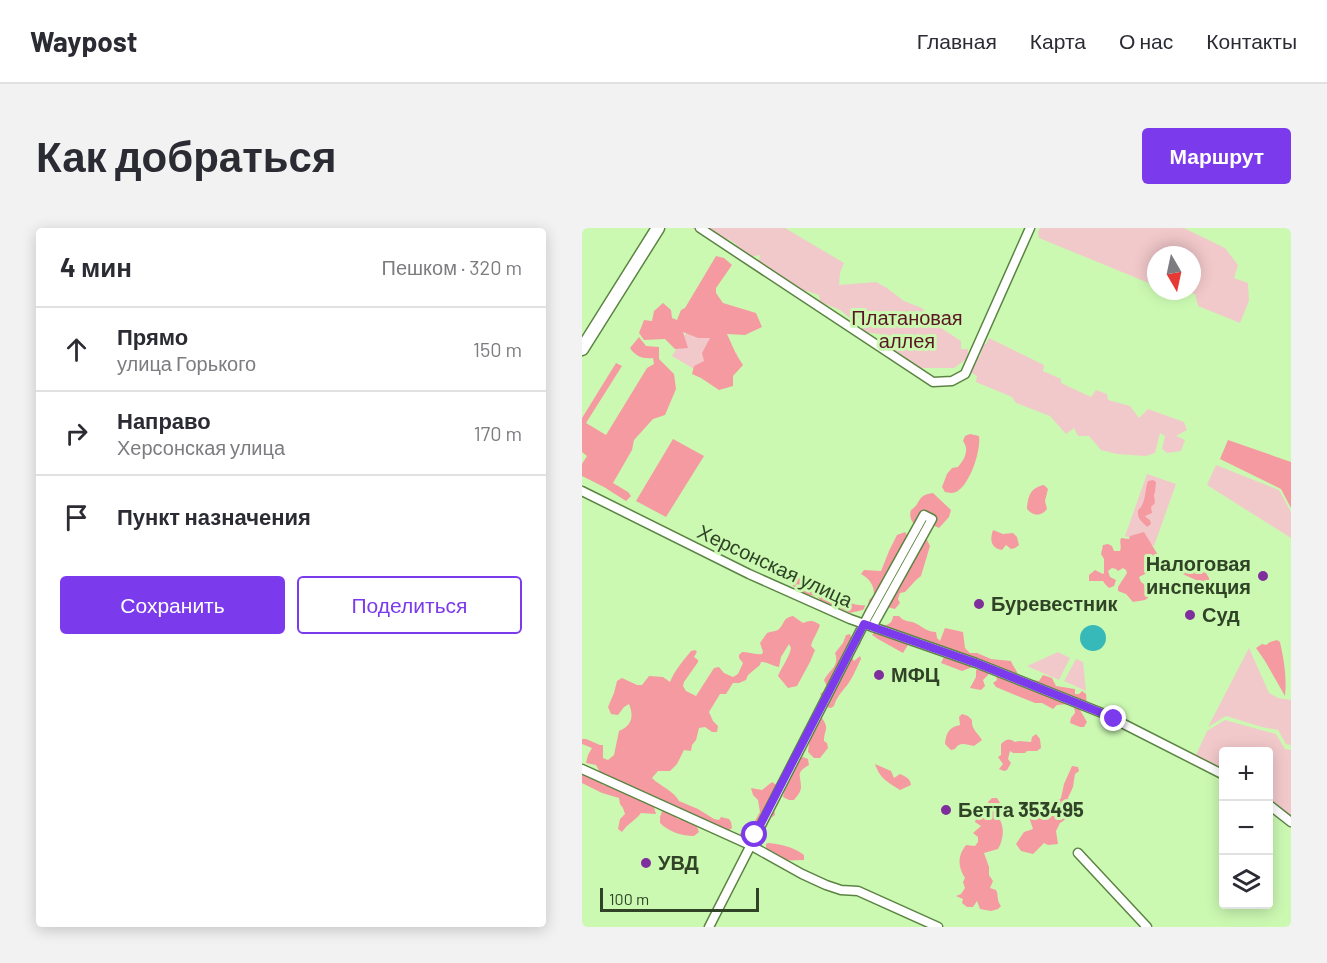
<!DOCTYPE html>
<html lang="ru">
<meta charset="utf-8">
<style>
:root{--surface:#fff;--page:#f2f2f3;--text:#2b2b33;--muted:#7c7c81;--line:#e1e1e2;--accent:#7c3aed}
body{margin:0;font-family:Barlow,sans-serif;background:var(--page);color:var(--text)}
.controls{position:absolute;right:18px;bottom:18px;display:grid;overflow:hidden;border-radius:6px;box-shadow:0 3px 15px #0003}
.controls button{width:54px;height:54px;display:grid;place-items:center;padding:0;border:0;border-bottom:2px solid var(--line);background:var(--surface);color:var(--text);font:30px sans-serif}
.compass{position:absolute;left:565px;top:18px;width:54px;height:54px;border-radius:50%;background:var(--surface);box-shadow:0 3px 15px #0003;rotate:171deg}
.scale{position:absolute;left:18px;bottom:15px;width:159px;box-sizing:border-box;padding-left:6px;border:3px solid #304326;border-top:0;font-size:16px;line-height:21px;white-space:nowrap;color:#304326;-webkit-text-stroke:4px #cbf9b2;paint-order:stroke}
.stop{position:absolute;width:18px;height:18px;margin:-14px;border:4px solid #7c3aed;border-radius:50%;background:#fff}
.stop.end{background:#7c3aed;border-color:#fff;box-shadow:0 2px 6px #0008}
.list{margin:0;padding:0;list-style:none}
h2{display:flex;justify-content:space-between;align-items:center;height:78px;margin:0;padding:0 24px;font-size:26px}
h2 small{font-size:20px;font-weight:400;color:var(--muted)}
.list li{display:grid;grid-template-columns:39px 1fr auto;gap:18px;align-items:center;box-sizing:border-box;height:84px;padding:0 24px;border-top:2px solid var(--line)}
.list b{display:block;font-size:22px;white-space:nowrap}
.list p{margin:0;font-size:20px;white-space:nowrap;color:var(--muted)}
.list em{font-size:20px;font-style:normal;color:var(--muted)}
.actions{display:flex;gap:12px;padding:18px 24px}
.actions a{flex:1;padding:14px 0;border:2px solid var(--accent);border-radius:6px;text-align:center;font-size:21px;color:var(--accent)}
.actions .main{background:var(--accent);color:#fff}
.icon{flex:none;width:33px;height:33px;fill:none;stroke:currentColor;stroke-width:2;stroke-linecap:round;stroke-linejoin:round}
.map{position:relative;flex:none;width:709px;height:699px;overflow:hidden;border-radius:6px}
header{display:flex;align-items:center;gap:36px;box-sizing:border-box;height:84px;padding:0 30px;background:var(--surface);border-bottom:2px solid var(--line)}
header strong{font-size:28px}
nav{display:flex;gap:33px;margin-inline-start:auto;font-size:21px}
.intro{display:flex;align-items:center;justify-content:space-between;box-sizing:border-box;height:144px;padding:0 36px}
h1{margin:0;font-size:42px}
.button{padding:15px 27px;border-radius:6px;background:var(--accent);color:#fff;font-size:21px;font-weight:700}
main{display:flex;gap:36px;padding:0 36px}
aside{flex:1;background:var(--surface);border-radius:6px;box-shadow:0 3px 15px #0003}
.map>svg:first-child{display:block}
.green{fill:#f2c9cb}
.forest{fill:#f59aa1}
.water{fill:#38b9b9}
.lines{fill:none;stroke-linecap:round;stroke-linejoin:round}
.minor-casing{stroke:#5b8442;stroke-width:11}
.secondary-casing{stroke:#5b8442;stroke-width:15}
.minor{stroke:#fff;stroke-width:8}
.secondary{stroke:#fff;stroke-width:12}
.route{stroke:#7c3aed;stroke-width:8}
.poi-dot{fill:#7f2e9e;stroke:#cbf9b2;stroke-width:2}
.labels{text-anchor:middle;stroke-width:6;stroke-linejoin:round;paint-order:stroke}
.park-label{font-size:20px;fill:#5b1623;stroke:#cbf9b2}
.poi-label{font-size:20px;font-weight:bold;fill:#304326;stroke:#cbf9b2;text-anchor:start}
.street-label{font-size:20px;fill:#304326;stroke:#cbf9b2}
</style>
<header>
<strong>Waypost</strong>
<nav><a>Главная</a><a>Карта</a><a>О нас</a><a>Контакты</a></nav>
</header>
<div class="intro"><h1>Как добраться</h1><a class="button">Маршрут</a></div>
<main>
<aside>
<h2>4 мин<small>Пешком · 320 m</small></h2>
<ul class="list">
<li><svg class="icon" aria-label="ahead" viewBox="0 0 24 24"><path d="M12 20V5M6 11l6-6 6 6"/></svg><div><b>Прямо</b><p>улица Горького</p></div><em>150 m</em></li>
<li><svg class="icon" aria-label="right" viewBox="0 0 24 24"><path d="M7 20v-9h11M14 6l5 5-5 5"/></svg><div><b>Направо</b><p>Херсонская улица</p></div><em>170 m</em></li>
<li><svg class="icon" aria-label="arrive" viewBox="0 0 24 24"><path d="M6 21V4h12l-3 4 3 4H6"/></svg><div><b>Пункт назначения</b></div></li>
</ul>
<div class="actions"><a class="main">Сохранить</a><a>Поделиться</a></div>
</aside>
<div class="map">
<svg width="709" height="699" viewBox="0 0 709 699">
<rect width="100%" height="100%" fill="#cbf9b2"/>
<!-- green -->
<path class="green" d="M110,0H203L262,35L258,45L257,57L294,54L305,60L322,73L340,80L356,98L379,113V121H386V130L372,140H337L300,115L298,106L281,104L279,90H268L258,82L238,74L237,67L218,61L177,33L178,27L159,31L154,16L146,11L137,17Z
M458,0H602L643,20L656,37L652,50L666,55L667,73L658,95L616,78L613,66L603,63H610V27H574V58L457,10L456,4Z
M109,97L156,126L137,156L90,128Z
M407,110L462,137L461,143L479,151V155L509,169L514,162L525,166L526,172L548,178L557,190L566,181L602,194L605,202L594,208L603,212L599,223L585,225L580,221L583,208L578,205L573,225L564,228L535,226L519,222L507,208H496L492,200L484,206L468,188L434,175L430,169L394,154L395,148L388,144L394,131L398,128L401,116H404Z
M634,237L697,262L709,284V310L625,257Z
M565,246L594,256L572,318L543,308Z
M667,420L687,465L696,470L709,472V517L704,516L696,502L680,499L644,488L626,499Z
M476,424L488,430L477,452L445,438Z
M494,431L501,434L504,463L482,453Z
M643,492L694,506L703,521L709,522V589L687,572L686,524H642L641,542L614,527L625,503Z"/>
<!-- forest -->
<path class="forest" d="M134,28L142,30L150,37L134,60V65L141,75L174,85L180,99L163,107L145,106L154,126L161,137L151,148V158L137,162L119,150L110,146L112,138L122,133L120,125L128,110H116L101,104L106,120L93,121L83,111L62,112L57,105L62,92L70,93L72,83L81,75L89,82L90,90L95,92L99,82L103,80Z
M57,109L64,118L77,119V131L92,146L94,161L83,187L71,191L52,212L50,222L31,255L46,264L49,268L44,273L22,259L0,248V236L5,228L0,224V190L34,135L40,138L4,195L24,207L65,140L72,136L71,130C61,131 54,129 48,120Z
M388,206L397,208C399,222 389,253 377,262C372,266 368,265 363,264L360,259L365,246L370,240L376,239C382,232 388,222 381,213L383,208Z
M91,211L122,228L84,289L54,273Z
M646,212L709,234V280L699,261L638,231Z
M571,252L574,254L573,264L572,267L573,275L569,279L570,285L563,288L565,290L568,292L569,296L565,299C562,295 556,292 556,286C555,280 558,282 560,277C564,270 563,260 566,253Z
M462,257L466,261L463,273L465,281C459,289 451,288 445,281C446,268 448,260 462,257Z
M351,265L369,282L367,289L357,300L351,297L347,288L334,298C329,293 327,289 329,282C340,275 334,267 351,265Z
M411,302L421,306L431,305L435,309L437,317L433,320L429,321L424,317L420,322C408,320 408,311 411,302Z
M323,304L330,314L337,307L344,310L348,318L339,348L334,352L323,364L318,365L316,371L318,375L313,381L305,379L294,380L292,383L286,379L287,372L292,367C292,357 288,351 279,346L282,342L299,343L307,323L315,307Z
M562,304L579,332L574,343L565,345L557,349L559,354L562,356L566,370L563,372L551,374L544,366L536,363V359L545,345L544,342L541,340L536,343L534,341L530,340L526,343L528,349L534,352L532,358L527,360L523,356L521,353H507V347L513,342L521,346L522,345V331L519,326L521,317L526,316L530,318L532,323H538C540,318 537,314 539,310L547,311L548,308Z
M600,331L616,335L617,343L624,345L627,350V354L623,356L596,344L594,340Z
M218,350L225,355L227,360L235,363H251L260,367C264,375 274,378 283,377L282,381C277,384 273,383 268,385L253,377L242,376L235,368C224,367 214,363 208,354L210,351Z
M211,388L221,395C228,392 232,392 238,397C236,404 231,410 229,418L233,422L228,434L215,458L206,460L196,448C200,438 207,430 209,420L207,416L199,429L197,439C190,438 186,434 179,434L178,437L166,447L164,452L157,455H151L144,466H138L127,484L131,493L136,498L135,504H130L123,499L117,500L114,512L110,517L109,523L102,522L95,536L88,543H76L70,550C78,558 92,563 97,573L116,581L132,591L137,592L139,589L147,591L149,594L150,600L145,604L64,574L72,579L74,586L59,585C53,593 46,595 40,604L36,601L38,591L43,586L41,580L38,576L37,570L20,565L0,555V544L18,552L21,557L47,562L46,557L20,548L14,537L4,535L6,527L10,520L0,516V511H4L18,517H21V530L26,532L32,527L37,503C50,498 52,488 47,476L42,479L36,487L29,486L26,479L32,465L35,453L40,450L55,457H60L67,448L81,449L88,454C92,443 102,432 109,423L113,422L115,424L112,429L116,432V434L102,454L101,458L104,463L114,468L132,440L137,439L142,445L151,449L156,446L161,435L157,430V427L160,424C167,424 173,427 180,426L181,424L178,415L185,405C189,403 195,404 198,400C203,394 201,390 211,388Z
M311,388H317C323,395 328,392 335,396C342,400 346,404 354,404L355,410L358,413L363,400L381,404L383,420L388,425H395L409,431L429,433C431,439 435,441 436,448L429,452L430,455H438L445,458L451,452L457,453L461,447L470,450L474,458L493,461V466H497L500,463L504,466L505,482H498L505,494L502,499H498L488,495L489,490L493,485L492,478L486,476L475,477L471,481L460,475H453L438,469L414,459L411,455L415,452L414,448L408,445L401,452L403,458L399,462L388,460L394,449V442L399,441L393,438L380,443L359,435L363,427L345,418L341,410L329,412L321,425L296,411L290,407C292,405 294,402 297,401C303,396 310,398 311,388Z
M268,406L270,412L279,415L269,428L272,433L278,428L279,431C274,441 269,454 262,461C257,467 254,471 252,478L249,480L244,479L245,474L238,466L246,461L242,452C247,442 258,438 253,425L261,415L264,407Z
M695,412L698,414C702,432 705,449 703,468L683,433L674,420L680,416L684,417L688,414Z
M380,486L386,488L390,492C389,501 396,505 400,512L392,518C384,517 378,513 373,521L369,522L363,516C364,505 367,499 378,497L377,489Z
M240,490C248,502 242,501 242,513L245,515L246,520L238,530H232L226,524L228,508L235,491Z
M454,506L458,511L459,520L455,523H445L443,525H431L428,523L426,531L429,535L425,542L422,543L417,541L421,536L416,529L419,527V516C424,511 427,510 433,514L437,513L449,514L450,509Z
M221,529L226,531L227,537C213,545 219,547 219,559C219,564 215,568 212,572H207L201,569L203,560L210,549V536L214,532Z
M293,536L309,543L312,550L318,546C324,549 328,550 329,557L318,562C306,554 298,551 293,536Z
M490,538L496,539L497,543L493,546L491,559L486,570L484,591L478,595L474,603L476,616L466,617L462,615L451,626L439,623L434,616L442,604L451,601L447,589L465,588L471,573H476L479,570L482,556Z
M190,554L196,558L191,575L193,587L187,591C184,604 178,610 167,617L158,610V605L170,603V598L178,584L176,572L171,567L169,560L180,562Z
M410,570H415L418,575L412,585C423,593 423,609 416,621L402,625L407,639V647L411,653L408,660L414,662C417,667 414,672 419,678L416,681L409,683L398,681L395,673L391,679H385L380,675L381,671L374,668L379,666L383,660L381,654L383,650C376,639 375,628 384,617L393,618L396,614V609L391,605L399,598L393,594L396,584L403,580H407L406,574Z
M80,583L89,585L96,591L108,593L114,596L117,604L112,608C100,608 87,604 78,595V589Z
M186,615C199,616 212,619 222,627V632L190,633V626L184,621V616Z"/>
<!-- water -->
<path class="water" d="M498 410a13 13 0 1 1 26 0a13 13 0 1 1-26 0Z"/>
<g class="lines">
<defs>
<path id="minor" d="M118,0L351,154L370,153L383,146L448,0
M0,263L167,346L268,391L394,435L520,485L642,547
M0,541L168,617L220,646L244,657L259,662L276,663L356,699
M686,576L709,594
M496,625L565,699
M127,699L287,386L342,287L350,291L290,399"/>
<path id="secondary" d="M0,121L76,0"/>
</defs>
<!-- minor casing -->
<use href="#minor" class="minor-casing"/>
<!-- secondary casing -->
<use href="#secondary" class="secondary-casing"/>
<!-- minor -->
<use href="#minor" class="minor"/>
<!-- secondary -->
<use href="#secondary" class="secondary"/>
</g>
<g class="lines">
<!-- route -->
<path class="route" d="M173,607L282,396L394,435L520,485L532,491"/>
</g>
<!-- markers -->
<g class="poi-dot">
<circle cx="681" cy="348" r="6"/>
<circle cx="397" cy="376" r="6"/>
<circle cx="608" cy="387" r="6"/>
<circle cx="297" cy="447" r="6"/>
<circle cx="364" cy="582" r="6"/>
<circle cx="64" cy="635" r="6"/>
</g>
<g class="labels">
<!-- park labels -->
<g class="park-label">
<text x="325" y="97">Платановая<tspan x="325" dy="23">аллея</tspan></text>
</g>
<!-- poi labels -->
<g class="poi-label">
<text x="669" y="343" text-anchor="end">Налоговая<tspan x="669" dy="23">инспекция</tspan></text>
<text x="409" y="383">Буревестник</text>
<text x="620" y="394">Суд</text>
<text x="309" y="454">МФЦ</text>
<text x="376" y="589">Бетта 353495</text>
<text x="76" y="642">УВД</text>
</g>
<!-- street labels -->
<g class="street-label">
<text transform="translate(193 338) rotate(25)" y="7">Херсонская улица</text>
</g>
</g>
</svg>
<div class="controls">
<button>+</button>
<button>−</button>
<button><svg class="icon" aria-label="layers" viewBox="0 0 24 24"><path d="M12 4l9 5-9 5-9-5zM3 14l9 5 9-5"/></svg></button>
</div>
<svg class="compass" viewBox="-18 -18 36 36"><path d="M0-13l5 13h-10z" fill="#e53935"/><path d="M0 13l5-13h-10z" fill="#7c7c81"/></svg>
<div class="scale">100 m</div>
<div class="stop" style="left:173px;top:607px"></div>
<div class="stop end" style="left:532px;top:491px"></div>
</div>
</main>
